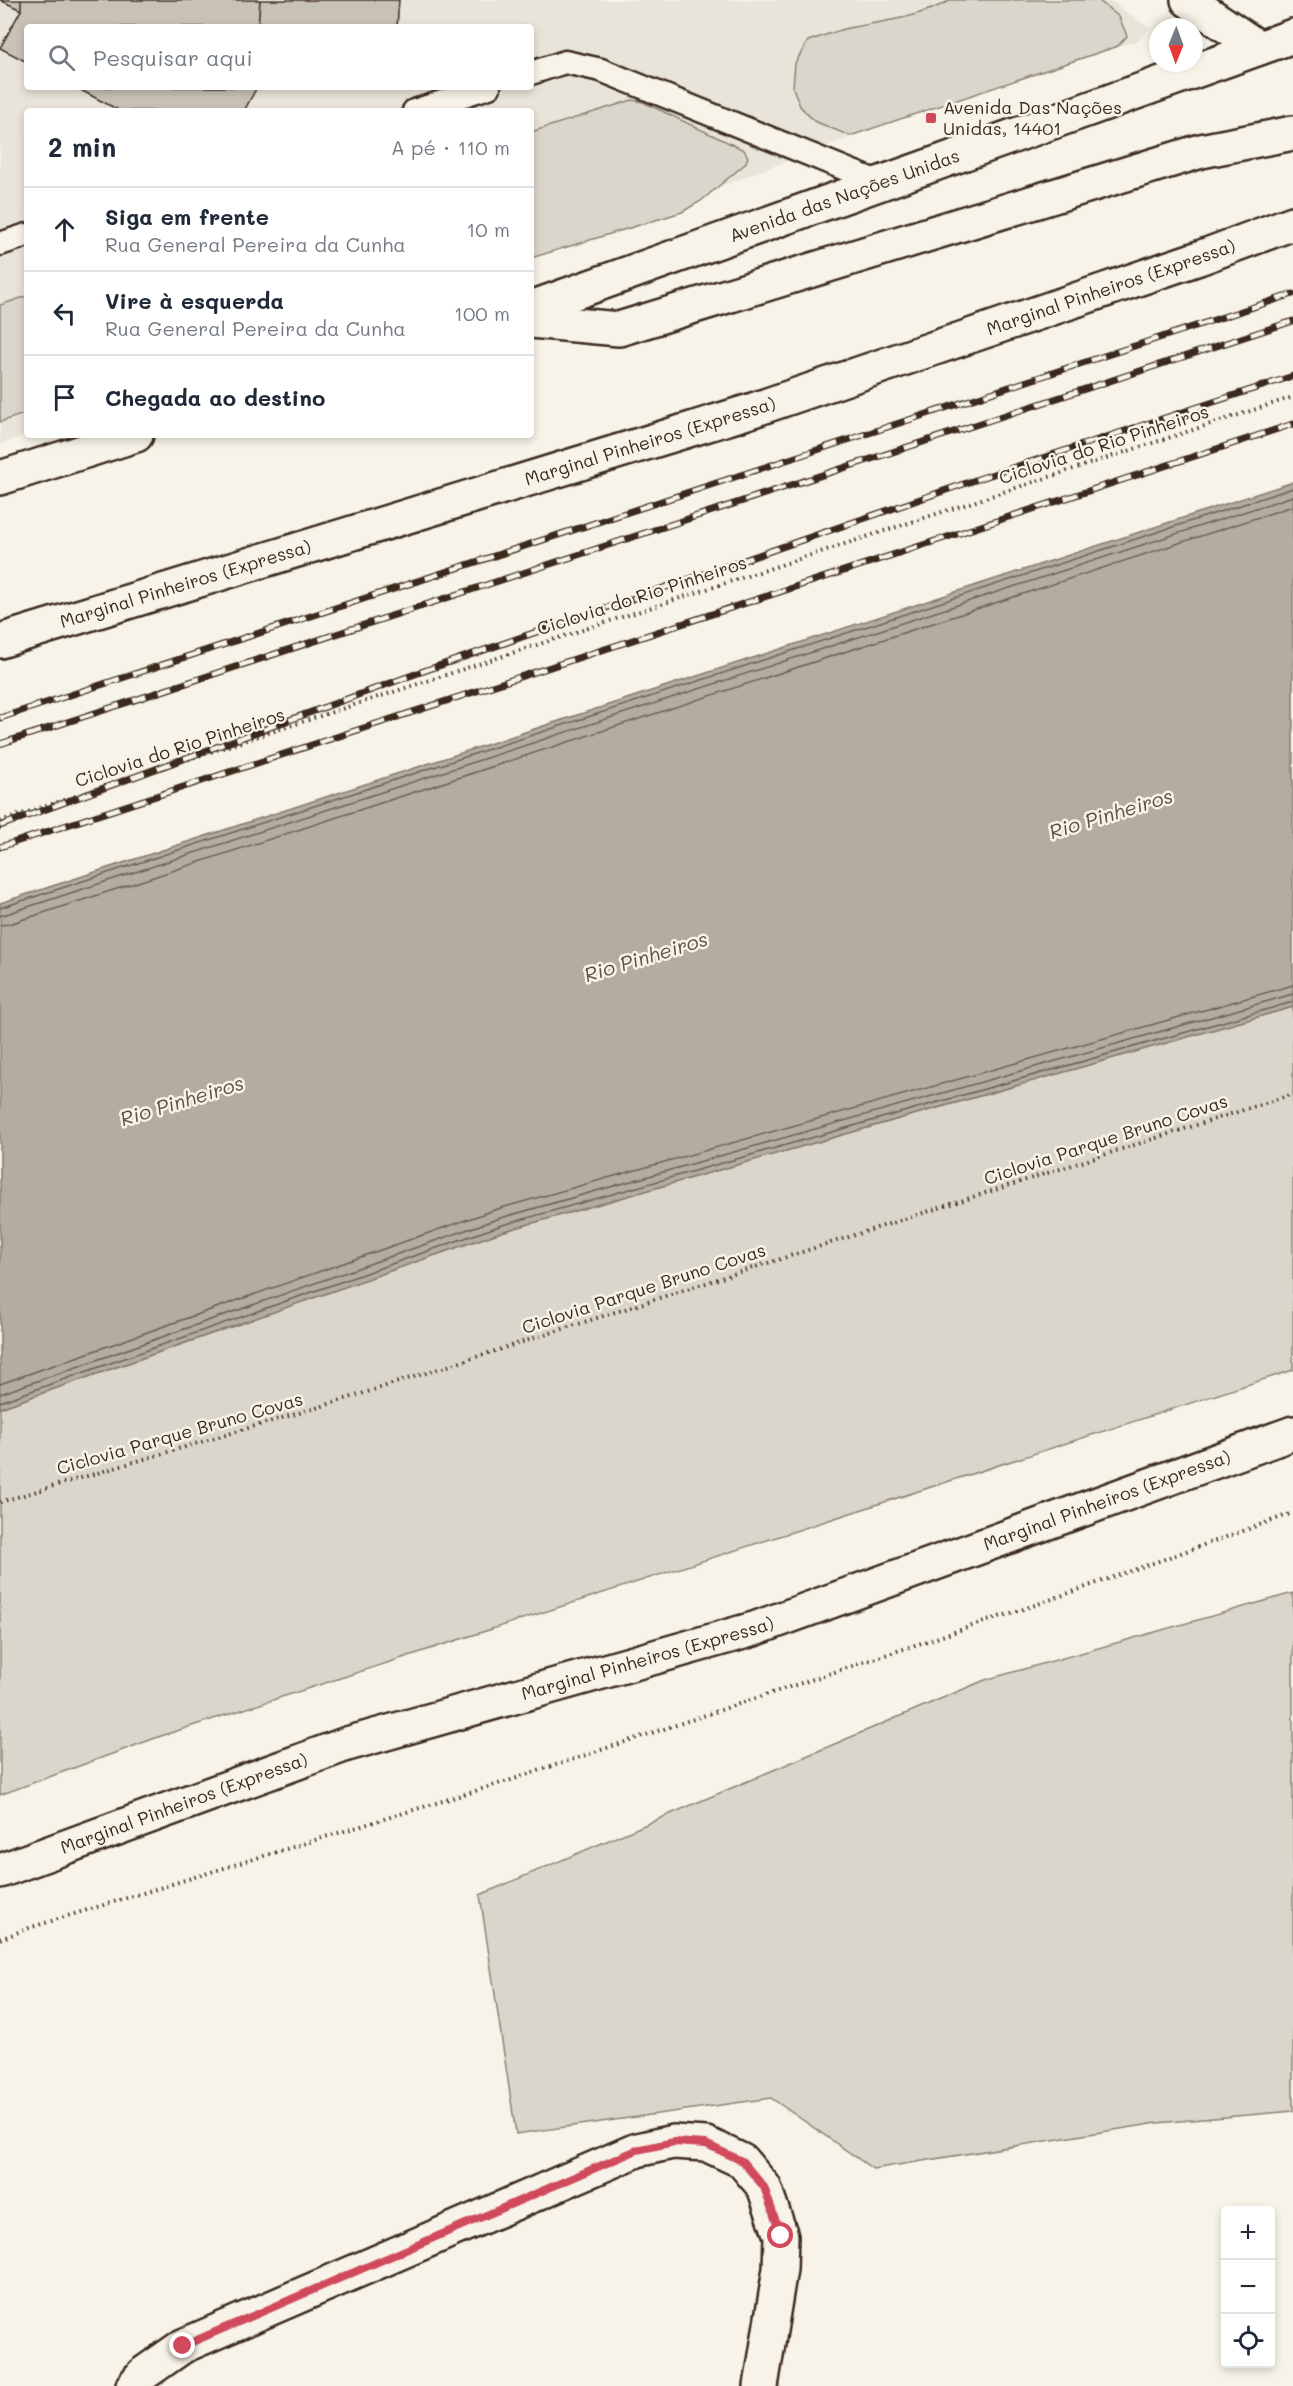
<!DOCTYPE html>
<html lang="pt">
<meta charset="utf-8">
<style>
:root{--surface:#fff;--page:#f6f6f7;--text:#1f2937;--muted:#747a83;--line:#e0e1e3}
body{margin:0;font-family:Mali,sans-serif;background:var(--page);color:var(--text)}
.controls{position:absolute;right:18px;bottom:18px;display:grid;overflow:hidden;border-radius:6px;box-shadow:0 3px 9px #0003}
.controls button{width:54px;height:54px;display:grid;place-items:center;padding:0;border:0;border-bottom:2px solid var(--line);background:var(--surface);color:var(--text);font:30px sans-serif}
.compass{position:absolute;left:1149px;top:18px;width:54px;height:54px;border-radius:50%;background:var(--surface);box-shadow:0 3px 9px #0003;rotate:181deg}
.stop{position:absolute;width:18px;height:18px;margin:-14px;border:4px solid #d1495b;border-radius:50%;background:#fff}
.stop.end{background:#d1495b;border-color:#fff;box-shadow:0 2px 6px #0008}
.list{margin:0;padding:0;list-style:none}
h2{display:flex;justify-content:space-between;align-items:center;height:78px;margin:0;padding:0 24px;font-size:26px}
h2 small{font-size:20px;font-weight:400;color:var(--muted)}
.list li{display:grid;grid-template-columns:39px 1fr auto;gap:18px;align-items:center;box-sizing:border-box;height:84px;padding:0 24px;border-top:2px solid var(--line)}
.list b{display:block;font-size:22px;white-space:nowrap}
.list p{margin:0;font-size:20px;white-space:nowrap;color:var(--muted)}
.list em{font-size:20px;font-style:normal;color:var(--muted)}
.icon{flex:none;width:33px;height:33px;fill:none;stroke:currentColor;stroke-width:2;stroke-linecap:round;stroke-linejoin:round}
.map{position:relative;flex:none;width:1293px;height:2386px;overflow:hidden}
.search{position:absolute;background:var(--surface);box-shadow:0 3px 9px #0003;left:24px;top:24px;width:510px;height:66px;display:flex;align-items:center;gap:15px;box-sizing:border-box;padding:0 21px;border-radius:6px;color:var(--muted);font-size:22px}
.panel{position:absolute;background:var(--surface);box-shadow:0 3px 9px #0003;left:24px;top:108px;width:510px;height:330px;border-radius:6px}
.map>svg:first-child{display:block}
.built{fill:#e9e4d9;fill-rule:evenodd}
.green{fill:#dbd6cb;stroke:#8b8074;stroke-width:1.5}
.water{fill:#b4aca0;stroke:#84786c;stroke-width:1.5}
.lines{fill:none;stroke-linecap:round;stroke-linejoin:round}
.shore{stroke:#6b5e52;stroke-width:1.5}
.building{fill:#c8c1b6;stroke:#3b2a1e;stroke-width:1.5}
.lane-casing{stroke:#3b2a1e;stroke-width:27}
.street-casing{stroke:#3b2a1e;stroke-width:38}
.highway-casing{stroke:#3b2a1e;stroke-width:38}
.path{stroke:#3b2a1e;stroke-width:4;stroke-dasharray:1.5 4.5;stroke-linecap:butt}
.lane{stroke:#f7f3e8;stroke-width:22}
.street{stroke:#f7f3e8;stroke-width:33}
.highway{stroke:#f7f3e8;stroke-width:33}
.rail-casing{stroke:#3b2a1e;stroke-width:7}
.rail{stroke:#f7f3e8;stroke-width:4.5;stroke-dasharray:14;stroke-linecap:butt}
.route{stroke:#d1495b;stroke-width:8}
.poi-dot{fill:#d1495b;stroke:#f7f3e8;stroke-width:2}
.labels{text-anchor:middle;stroke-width:5;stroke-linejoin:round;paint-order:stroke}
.poi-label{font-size:18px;fill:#3b2a1e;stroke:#f7f3e8;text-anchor:start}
.street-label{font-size:18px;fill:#3b2a1e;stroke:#f7f3e8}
.water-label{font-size:20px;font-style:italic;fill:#5f5145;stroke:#f7f3e8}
</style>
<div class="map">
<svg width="1293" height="2386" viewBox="0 0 1293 2386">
<rect width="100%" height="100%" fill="#f7f3e8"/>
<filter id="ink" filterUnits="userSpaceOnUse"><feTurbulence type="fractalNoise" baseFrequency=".0167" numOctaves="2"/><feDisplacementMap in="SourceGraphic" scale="12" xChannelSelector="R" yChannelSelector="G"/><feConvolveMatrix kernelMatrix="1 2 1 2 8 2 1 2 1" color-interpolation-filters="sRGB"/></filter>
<g filter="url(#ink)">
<!-- built -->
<path class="built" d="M0,0H1109L1150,28L1139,40L973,91L531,258V111H27V435L0,444ZM27,27H531V87H27Z"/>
<!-- green -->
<path class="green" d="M951,0H1098L1119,17L1127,36L1118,46L850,136L814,121L800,106L793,88L795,63L808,41C821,37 835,31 848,28C884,21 918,18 951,0Z
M632,100L643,102L744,150L748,157L745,164L701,201L682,212L531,258V132Z
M27,296V413L0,422V305Z
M1293,1007V1370L161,1736L0,1795V1408L501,1232Z
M1293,1593V2111L1157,2123L873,2169L771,2098L516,2134L480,1895L985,1680Z"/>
<!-- water -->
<path class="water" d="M1293,482V1007L501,1232L0,1408V903Z"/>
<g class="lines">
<!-- shore -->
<path class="shore" d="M0,908L1293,488
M0,916L1293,496
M0,925L9,924L1293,506
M0,1384L494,1210L1293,985
M0,1394L497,1219L1293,994
M0,1402L499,1226L1293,1002"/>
</g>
<!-- building -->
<path class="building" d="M0,0H21V10Z
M21,0H260L258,27H27V62L0,48L21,10Z
M260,0H399L397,27H258Z
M75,87H257L244,111H120Z"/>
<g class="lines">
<defs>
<path id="lane" d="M531,73L565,62L601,70L880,183
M414,111L489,87
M0,244L27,235"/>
<path id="street" d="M1188,0L1259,48
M133,2386L143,2374L183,2346L637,2150L673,2142L706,2144L742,2161L764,2187L781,2236L780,2269L761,2386"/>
<g id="highway">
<path id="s1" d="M531,308L1293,36"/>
<path d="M531,321L619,329L1201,151L1293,133"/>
<path d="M0,478L136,435"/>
<path id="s2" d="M0,641L747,412L1199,258L1293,223"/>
<path id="s3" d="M0,1871L347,1744L754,1629L1293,1433"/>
</g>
</defs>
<!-- lane casing -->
<use href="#lane" class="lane-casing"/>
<!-- street casing -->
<use href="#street" class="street-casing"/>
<!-- highway casing -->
<use href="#highway" class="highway-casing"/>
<!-- path -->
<path class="path" d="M0,821L1293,397
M0,1502L336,1402L1293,1094
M0,1939L32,1927L511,1780L1041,1603L1293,1513"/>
<!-- lane -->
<use href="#lane" class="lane"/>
<!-- street -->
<use href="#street" class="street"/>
<!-- highway -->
<use href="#highway" class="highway"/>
<defs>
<path id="rail" d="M0,718L1293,294
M0,744L1293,321
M0,826L418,673L981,478L1293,376
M0,847L1293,424"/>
</defs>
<!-- rail casing -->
<use href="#rail" class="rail-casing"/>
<!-- rail -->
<use href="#rail" class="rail"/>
</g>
</g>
<g class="lines" filter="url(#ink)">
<!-- route -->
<path class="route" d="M183,2346L637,2150L674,2142L706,2144L742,2161L764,2187L781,2236"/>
</g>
<!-- markers -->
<rect class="poi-dot" x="925" y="112" width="12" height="12" rx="3"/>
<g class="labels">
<!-- poi labels -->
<g class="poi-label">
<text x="943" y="114">Avenida Das Nações<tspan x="943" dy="21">Unidas, 14401</tspan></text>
</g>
<!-- street labels -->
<g class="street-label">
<text dy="6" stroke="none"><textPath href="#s1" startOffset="333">Avenida das Nações Unidas</textPath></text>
<text dy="6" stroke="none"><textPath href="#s2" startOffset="1166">Marginal Pinheiros (Expressa)</textPath></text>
<text dy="6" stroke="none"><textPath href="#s2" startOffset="680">Marginal Pinheiros (Expressa)</textPath></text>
<text transform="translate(1104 445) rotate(-18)" y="6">Ciclovia do Rio Pinheiros</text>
<text dy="6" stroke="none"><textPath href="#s2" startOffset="194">Marginal Pinheiros (Expressa)</textPath></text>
<text transform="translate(642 596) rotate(-18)" y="6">Ciclovia do Rio Pinheiros</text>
<text transform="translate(180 748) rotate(-18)" y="6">Ciclovia do Rio Pinheiros</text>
<text transform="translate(1106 1140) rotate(-18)" y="6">Ciclovia Parque Bruno Covas</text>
<text transform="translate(644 1289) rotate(-18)" y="6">Ciclovia Parque Bruno Covas</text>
<text transform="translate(180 1434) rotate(-16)" y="6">Ciclovia Parque Bruno Covas</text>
<text dy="6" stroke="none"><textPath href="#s3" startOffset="1168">Marginal Pinheiros (Expressa)</textPath></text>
<text dy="6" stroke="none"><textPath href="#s3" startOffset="682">Marginal Pinheiros (Expressa)</textPath></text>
<text dy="6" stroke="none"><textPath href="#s3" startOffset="196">Marginal Pinheiros (Expressa)</textPath></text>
</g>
<!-- water labels -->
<g class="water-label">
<text transform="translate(1111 814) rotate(-17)" y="7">Rio Pinheiros</text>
<text transform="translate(646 957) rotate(-17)" y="7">Rio Pinheiros</text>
<text transform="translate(182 1101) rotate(-17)" y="7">Rio Pinheiros</text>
</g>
</g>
</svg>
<div class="controls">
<button>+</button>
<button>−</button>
<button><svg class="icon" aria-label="locate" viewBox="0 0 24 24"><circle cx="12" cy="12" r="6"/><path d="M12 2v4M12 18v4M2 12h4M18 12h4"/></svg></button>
</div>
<svg class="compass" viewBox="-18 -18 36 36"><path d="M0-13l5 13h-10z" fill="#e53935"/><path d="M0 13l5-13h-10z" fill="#747a83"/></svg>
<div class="stop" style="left:781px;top:2236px"></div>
<div class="stop end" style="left:183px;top:2346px"></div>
<div class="search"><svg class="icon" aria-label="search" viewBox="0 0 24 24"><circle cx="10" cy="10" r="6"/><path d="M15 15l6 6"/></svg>Pesquisar aqui</div>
<section class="panel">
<h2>2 min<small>A pé · 110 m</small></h2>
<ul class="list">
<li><svg class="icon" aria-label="ahead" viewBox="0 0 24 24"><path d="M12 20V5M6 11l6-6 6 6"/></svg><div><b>Siga em frente</b><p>Rua General Pereira da Cunha</p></div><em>10 m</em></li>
<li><svg class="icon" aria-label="left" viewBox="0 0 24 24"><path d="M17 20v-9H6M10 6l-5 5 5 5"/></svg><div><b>Vire à esquerda</b><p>Rua General Pereira da Cunha</p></div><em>100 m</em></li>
<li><svg class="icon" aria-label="arrive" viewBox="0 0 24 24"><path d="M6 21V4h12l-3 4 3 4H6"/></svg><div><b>Chegada ao destino</b></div></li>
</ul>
</section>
</div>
